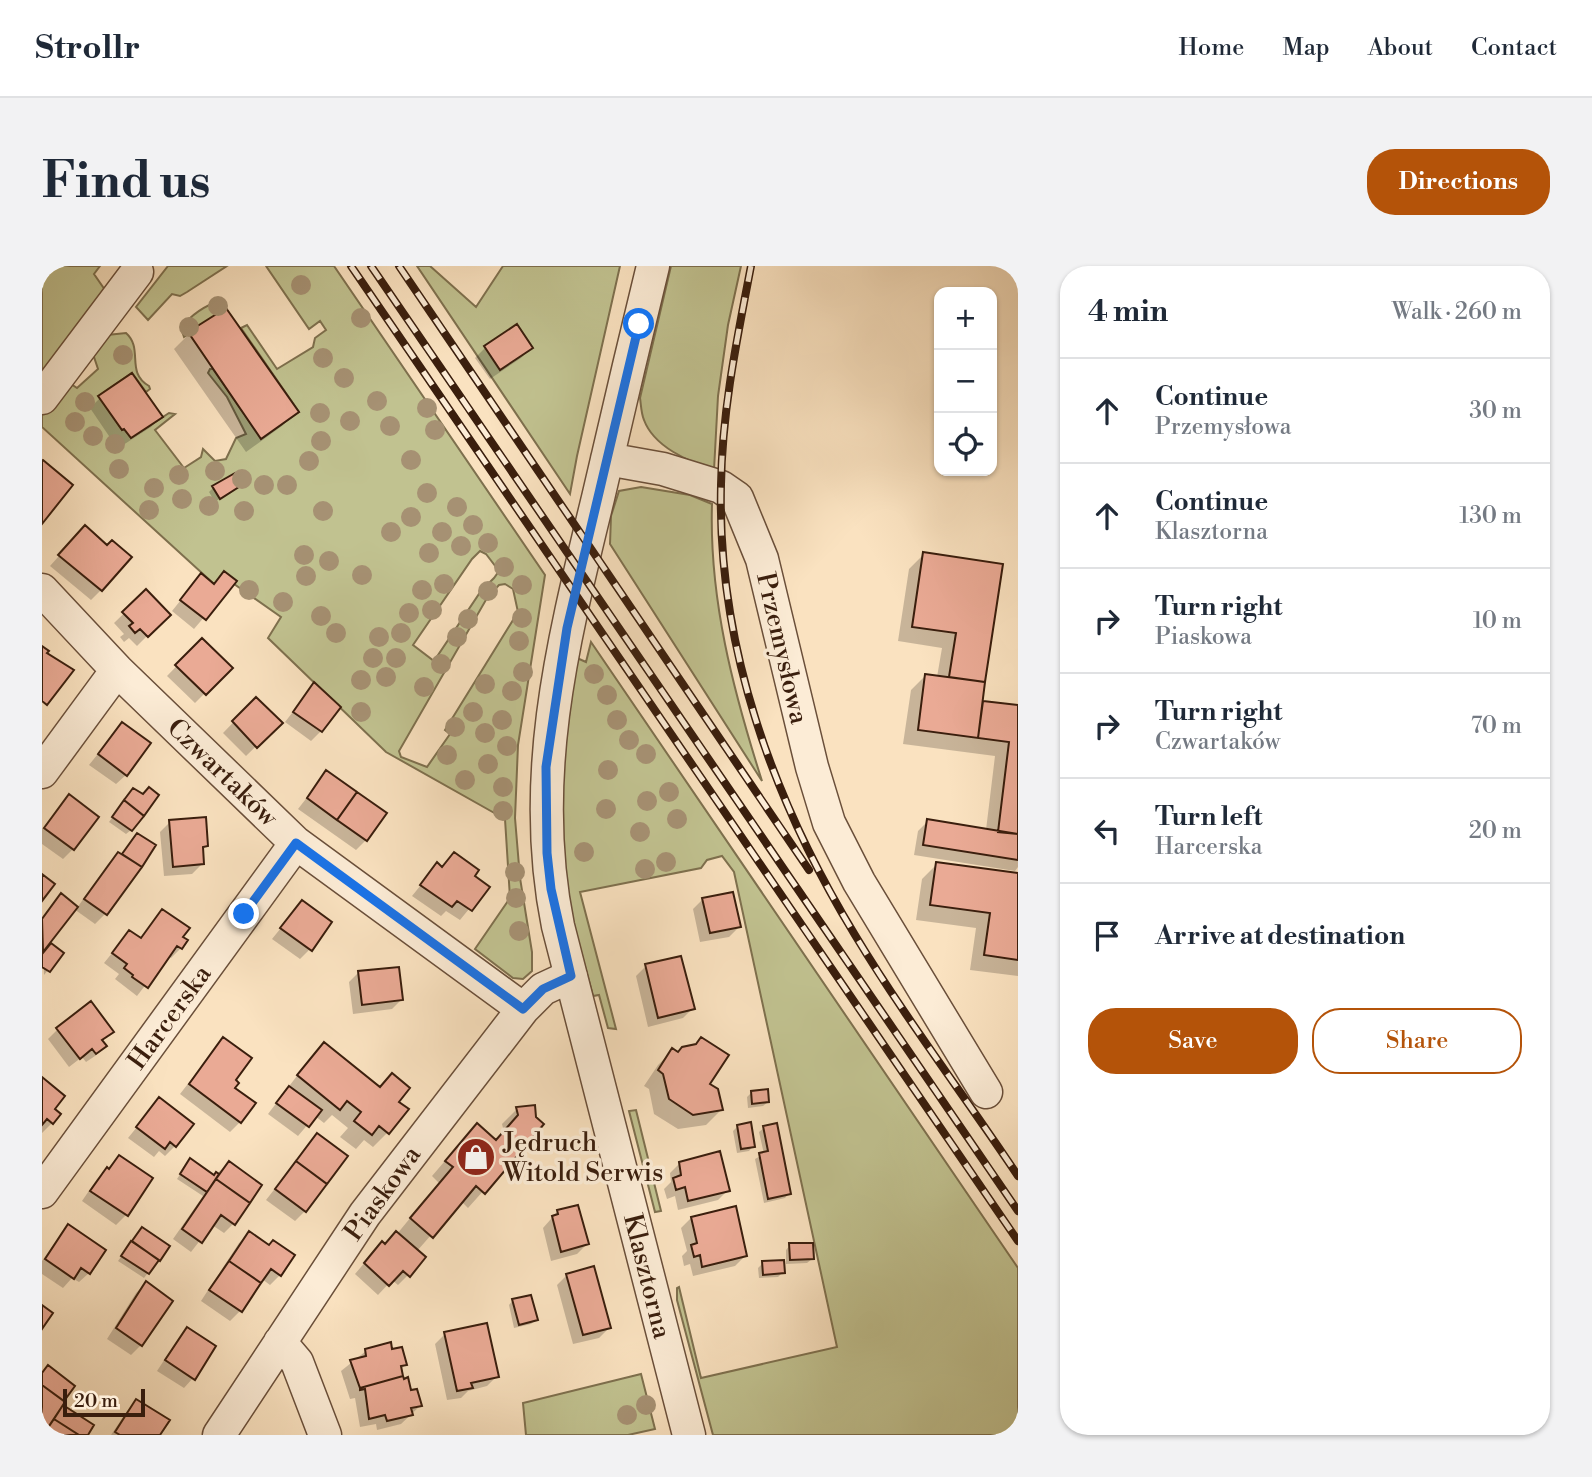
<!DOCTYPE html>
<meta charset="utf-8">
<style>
:root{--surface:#fff;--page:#f2f2f3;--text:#1f2937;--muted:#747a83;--line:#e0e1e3;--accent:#b45309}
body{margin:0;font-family:"Libre Bodoni",serif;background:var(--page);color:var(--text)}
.controls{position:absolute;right:21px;top:21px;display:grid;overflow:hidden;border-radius:14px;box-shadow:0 2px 5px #0004}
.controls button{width:63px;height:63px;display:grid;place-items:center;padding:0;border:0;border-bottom:2px solid var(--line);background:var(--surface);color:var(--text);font:35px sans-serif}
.scale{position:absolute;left:21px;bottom:18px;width:82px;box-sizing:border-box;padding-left:7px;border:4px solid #3a1e0d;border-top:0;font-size:19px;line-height:24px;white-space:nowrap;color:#3a1e0d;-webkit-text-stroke:5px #fcecd6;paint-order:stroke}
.stop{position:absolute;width:21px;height:21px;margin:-16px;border:5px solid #1a73e8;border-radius:50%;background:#fff}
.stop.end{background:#1a73e8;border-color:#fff;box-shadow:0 2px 7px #0008}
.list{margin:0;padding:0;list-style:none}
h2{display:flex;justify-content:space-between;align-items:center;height:91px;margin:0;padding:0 28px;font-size:30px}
h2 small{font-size:23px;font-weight:400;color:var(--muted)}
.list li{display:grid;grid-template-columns:46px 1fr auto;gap:21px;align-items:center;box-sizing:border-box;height:105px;padding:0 28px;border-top:2px solid var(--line)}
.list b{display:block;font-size:26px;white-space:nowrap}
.list p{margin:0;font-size:23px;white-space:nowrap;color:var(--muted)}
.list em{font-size:23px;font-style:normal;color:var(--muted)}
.actions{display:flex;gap:14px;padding:21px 28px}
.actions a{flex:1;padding:16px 0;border:2px solid var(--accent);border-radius:28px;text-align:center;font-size:24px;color:var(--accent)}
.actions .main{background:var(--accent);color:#fff}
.icon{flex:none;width:38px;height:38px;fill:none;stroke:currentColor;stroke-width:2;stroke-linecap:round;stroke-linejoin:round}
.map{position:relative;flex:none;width:976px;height:1169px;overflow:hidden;border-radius:28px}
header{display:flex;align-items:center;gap:42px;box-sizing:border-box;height:98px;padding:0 35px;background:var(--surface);border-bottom:2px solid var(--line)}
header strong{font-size:33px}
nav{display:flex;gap:38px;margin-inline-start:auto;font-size:24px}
.intro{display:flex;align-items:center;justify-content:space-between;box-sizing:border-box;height:168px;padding:0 42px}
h1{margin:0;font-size:49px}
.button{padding:18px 32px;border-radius:28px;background:var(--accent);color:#fff;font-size:24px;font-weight:700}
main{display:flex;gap:42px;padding:0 42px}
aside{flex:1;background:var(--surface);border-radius:28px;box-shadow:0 2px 5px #0004}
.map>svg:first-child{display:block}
.green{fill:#c1c290;stroke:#7e704e;stroke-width:2;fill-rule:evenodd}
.shadow{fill:#0003}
.building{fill:#eaaa95;stroke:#3a1e0d;stroke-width:2}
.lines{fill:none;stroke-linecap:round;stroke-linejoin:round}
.minor-casing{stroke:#6a4f3a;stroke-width:35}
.minor{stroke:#fcecd6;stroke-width:32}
.rail-casing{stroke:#3a1e0d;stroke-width:8}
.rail{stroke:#fcecd6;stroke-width:5;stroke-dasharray:16;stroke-linecap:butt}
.tree{fill:#a69173}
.route{stroke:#1a73e8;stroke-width:9}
.labels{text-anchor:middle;stroke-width:7;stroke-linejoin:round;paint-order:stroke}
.street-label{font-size:26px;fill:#3a1e0d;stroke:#fcecd6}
.poi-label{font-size:26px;fill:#3a1e0d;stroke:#fcecd6;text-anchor:start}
</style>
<header>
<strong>Strollr</strong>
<nav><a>Home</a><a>Map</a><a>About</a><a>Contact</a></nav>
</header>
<div class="intro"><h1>Find us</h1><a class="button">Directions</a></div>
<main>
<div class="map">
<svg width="976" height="1169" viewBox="0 0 976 1169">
<rect width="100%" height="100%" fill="#fae2c0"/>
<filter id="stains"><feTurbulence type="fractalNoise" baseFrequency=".00286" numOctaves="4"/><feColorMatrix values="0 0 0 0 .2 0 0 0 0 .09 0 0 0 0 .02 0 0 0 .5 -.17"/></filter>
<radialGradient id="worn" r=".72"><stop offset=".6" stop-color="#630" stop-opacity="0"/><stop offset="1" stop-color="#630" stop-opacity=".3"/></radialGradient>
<!-- green -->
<path class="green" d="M14,0H58L52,8L63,24L0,111V14Z
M126,0H185L145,26L138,30L130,28L106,54L94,41Z
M224,0H292L503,309L476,479L473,552L478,612L490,686V705L481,713L471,712L433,683L468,632L463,553L344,486L226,372L239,351L192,318H172L0,161V146L29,118L35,122L56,103L50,85L65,69L84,67C102,83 83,106 107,120L108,123L104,126L90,107L57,130L80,164L82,163L89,172L127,147L133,148L113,164L142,202L159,191L161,183L173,195L184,193L194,172L204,168L185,131L166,107L168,103H171L219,172L257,146L199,62L205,59L235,103L271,81L273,72L284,64L278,55L267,63ZM438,285L444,288L457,305L452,312L439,325L392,395L371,379L430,293ZM463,318L471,323L476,346L403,464L408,468L385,501L359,491L357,485L445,332L457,319Z
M375,0H388L434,41L461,0H578L535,190L528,228Z
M629,0H699L686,59L676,130L672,204C646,195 612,181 602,154C599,147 599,138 598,132Z
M180,34L184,37V42L142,71L139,62C149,49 164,39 180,34Z
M599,221L648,229L670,238C667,333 691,424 720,515L568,278L569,250L577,225Z
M549,376L976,1002V1169H671L635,1034V1022L637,1021L659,1112L795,1081L692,606L680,590L665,594L659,602L538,626L574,763L566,762L557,729L551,730C541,692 529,654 523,616C514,541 524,466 535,392L544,396Z
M594,844L619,945L613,946L587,845Z
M599,1108L613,1163L586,1169H484L481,1137Z"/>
<!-- shadow -->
<path class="shadow" d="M147,68L255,145L240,160L204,186L132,83Z
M443,82H489L479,92L448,113L433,92Z
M58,132L119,151L109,161L78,181L71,172L69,173L48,142Z
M198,219L173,236L167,226L171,222Z
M33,272L59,324L49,334L8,300Z
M882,288L959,300L939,436L976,441V601L973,605L872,589L876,565L886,555L944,564L953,490L861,478L869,424L884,409L895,411L900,382L856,375L867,303Z
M182,307L192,316L152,363L130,345L159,309L170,319Z
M104,326L126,349L95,380L87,372L82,376L78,371L82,368L72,357Z
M160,374L188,402L153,437L125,410Z
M272,419L279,465L269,475L243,456Z
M214,433L238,457L204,490L181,467Z
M80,458L84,509L74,518L47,499Z
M284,507L324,574L314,584L256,543Z
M87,529L89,564L84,568L67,556Z
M27,531L31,583L21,593L0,578V563Z
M128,556L164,580L159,585L160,598L150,608L122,610L118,566Z
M91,574L112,580L63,648L53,658L32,643L6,677L20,687L2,709L0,654L15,634L35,642L66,598L76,588L79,590Z
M412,588L431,611L445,621L418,654L404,645L399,650L370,630L395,599L399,602Z
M895,598L976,609V710L928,704L934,662L874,654L880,613Z
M661,633L697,661L687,671L658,676L651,643Z
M260,636L268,683L258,693L230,673Z
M121,645L139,671V682L129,692L126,690L95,730L73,713L77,708L62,697L87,666L98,673Z
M604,700L651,742L641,752L606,761L594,710Z
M317,706L360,733L350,743L311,748L307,716Z
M16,763L69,766L59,776L63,780L53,790L44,796L40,791L27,801L6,773Z
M181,773L198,856L188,866L138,828Z
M282,779L355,836L346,866L331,881L322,874L314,883L298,871L306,862L290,849L282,857L273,850L256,870L226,848L267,794Z
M631,784L666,819L679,844L664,859L636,863L612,848L607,823L602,820L616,799Z
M0,814L11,843L10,857L0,867Z
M710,826L726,836L721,840L706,842L705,831Z
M117,834L133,880L123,890L117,885L112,891L86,872Z
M475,843L492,852L500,859L426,942L419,935L375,985L366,1009L356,1019L350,1014L336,1029L313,1008L330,988L355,968L397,917L390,910L420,875L435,860L453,875L462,866L460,858Z
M696,860L711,880L707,885L695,887L691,865Z
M722,862L747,927L743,932L722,937L713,893L722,888L717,866Z
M275,869L303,890L263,945L253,955L224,934Z
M77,891L84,949L74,959L40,935L55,913Z
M187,897L192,957L182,967L170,959L149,986L131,973L161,930L135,913L144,899L171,911Z
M638,897L686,924L676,934L636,944L633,930L625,933L622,923L629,916L628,907Z
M516,945L545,978L535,988L509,995L501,962Z
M649,952L703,990L693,1000L651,1010L648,998L642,1000L640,990L645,985L639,962Z
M26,961L47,1007L37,1016L30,1012L21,1022L0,1008V995L17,971Z
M96,967L126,980L102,1012L76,995Z
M207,968L226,981L238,1009L228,1019L220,1013L198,1045L188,1055L159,1035L197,977Z
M748,979L770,993L765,997L744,998V984Z
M721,997L741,1006L736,1011L717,1012L716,1002Z
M525,1009L567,1062L557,1072L531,1078L515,1019Z
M104,1017L99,1079L89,1089L65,1073L94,1027Z
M471,1034L494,1054L489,1058L472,1062L467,1039Z
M146,1063L151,1112L142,1122L115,1105L136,1073Z
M403,1068L455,1110L445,1120L426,1125L419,1132L405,1134L393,1078Z
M324,1085H349L363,1099L358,1104L360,1115L378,1140L359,1158L335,1164L334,1158L318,1161L313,1132L308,1133L299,1105Z
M95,1135L116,1169H69L85,1145Z"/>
<!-- building -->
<path class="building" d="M184,42L257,146L219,173L146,66Z
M475,58L491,82L458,104L442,80Z
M90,107L121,151L89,172L82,163L80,164L56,130Z
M1,194L31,219L0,258V195Z
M193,207L200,219L178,233L170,220Z
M43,259L65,279L70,274L90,291L60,325L16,289Z
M881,286L961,298L943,416L907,411L914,367L870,361Z
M182,305L195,315L164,354L138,334L159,307L172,318Z
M104,323L129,349L106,371L98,363L93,367L87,360L91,357L80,346Z
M160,372L191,402L164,429L133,399Z
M0,380L7,385L5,387L32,404L5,439L0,435Z
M883,408L943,416L936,472L876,464Z
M272,416L299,441L280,466L251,446Z
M214,431L241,457L215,482L190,455Z
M941,435L976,439V568L956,566L967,476L936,472Z
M80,456L109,477L85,510L56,488Z
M284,504L315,526L295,554L265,532Z
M107,521L117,529L102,550L82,534L91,522L101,528Z
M315,526L345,547L325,575L295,554Z
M27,528L57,551L32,584L2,562Z
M82,534L102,550L90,565L70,551Z
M164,551L166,580L161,581L162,598L131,601L127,554Z
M885,553L976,568V594L881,579Z
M95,567L114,579L100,601L80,588Z
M76,586L100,601L65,649L42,633Z
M412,586L437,604L433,610L448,621L430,645L415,635L410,641L378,619L395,596L400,601Z
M894,596L976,607V694L942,689L948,647L888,639Z
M0,608L13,618L0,635Z
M691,626L699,661L668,667L660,632Z
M19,627L36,641L1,686L0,653Z
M260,634L290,656L270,685L238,662Z
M120,643L148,662L141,671L146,674L140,683L135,680L106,722L90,711L91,709L82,702L85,698L70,687L87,664L99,672Z
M9,677L22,687L8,706L0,701V688Z
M639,690L653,743L616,752L603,698Z
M357,701L361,734L320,739L316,705Z
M49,735L72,766L60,774L65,780L54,788L50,783L38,793L14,762Z
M181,771L210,792L194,814L197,817L193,822L214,837L199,857L147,818Z
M659,771L687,789L668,818L676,823L681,844L651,849L627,833L621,808L616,804L630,782L636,786L640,781L654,778Z
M282,776L338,821L350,807L368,822L357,836L367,843L347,868L337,860L330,869L312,855L319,846L305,835L298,844L255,809Z
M0,811L23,830L13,843L19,848L11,858L5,853L0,859Z
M247,820L280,844L267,861L234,837Z
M726,823L727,836L710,838L709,825Z
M117,831L152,858L134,881L128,876L123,883L94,861Z
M493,839L494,851L502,858L443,928L434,920L391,972L368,952L411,901L403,895L435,857L454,874L476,849L474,841Z
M709,856L713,881L699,883L695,859Z
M735,857L749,928L726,933L717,887L726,885L721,860Z
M275,867L306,890L285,918L254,895Z
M678,885L688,925L646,935L643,921L634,924L631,912L639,909L637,896Z
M77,889L111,912L86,950L48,925L65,901L67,903Z
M148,892L172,909L174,906L177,908L165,926L138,908Z
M187,895L220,919L208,937L174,913Z
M254,895L285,918L264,946L233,923Z
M174,913L208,937L193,959L179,949L160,977L140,963Z
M536,939L547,978L519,986L510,950L516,948L515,944Z
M694,940L705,990L660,1001L658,989L652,991L649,979L655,977L649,951Z
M26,958L64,984L48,1008L39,1002L32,1013L3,993Z
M100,961L128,980L118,995L90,975Z
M207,965L227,979L231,974L253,989L239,1010L229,1003L219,1017L187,995Z
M354,965L384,991L368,1011L361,1005L347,1020L322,997L340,975L343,978Z
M89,975L117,994L107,1008L79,990Z
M747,977H771L772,993L748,994Z
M742,994L743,1007L721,1009L720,995Z
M187,995L219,1017L200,1046L167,1024Z
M552,1000L569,1062L541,1069L524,1008Z
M104,1015L131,1035L100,1080L74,1062Z
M489,1029L496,1054L477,1059L470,1033Z
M0,1039L11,1047L0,1063Z
M445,1057L457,1111L429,1117L431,1122L415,1125L402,1066Z
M145,1061L174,1080L153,1114L123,1094Z
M349,1076L350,1083L360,1081L365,1099L359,1100L361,1110L318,1122L308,1094L324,1090L323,1083Z
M6,1099L33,1120L22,1135L0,1119V1107Z
M361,1110L362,1113L366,1111L369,1124L375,1123L380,1140L369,1142L371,1149L345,1155L343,1149L327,1153L323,1123L318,1124V1122Z
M0,1119L23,1136L1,1169H0Z
M94,1133L128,1154L118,1169H78L73,1166Z
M21,1139L52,1159L46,1169H37L12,1153Z
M12,1153L37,1169H1Z"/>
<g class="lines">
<defs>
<path id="minor" d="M611,0C592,77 574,155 556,232C521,375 486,512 516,660L647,1169
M0,132L95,6
M565,193L621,203L679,221L695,232L720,293L770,501L787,557L817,616L944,826
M0,324L75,404L254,577L481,743
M0,506L75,404
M0,926L254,577
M238,1076L255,1096L283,1169
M177,1169L323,948L481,743L501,723L529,710"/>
</defs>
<!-- minor casing -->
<use href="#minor" class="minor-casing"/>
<!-- minor -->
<use href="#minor" class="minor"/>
<defs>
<path id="rail" d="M309,0L976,975
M329,0L976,945
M357,0L767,604
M709,0C695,73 680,145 679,219C675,380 731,534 813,669C863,752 922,829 976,910"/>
</defs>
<!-- rail casing -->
<use href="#rail" class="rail-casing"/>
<!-- rail -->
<use href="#rail" class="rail"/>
</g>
<!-- trees -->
<g class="tree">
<circle cx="259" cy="19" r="10"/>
<circle cx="176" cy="40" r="10"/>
<circle cx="319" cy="52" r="10"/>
<circle cx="147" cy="61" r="10"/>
<circle cx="81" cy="89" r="10"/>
<circle cx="281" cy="92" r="10"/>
<circle cx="302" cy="112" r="10"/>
<circle cx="335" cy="135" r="10"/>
<circle cx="43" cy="136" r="10"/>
<circle cx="385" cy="142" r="10"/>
<circle cx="278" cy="147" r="10"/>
<circle cx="308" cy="155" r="10"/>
<circle cx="33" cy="156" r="10"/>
<circle cx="348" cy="160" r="10"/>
<circle cx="393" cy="164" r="10"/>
<circle cx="51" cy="170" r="10"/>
<circle cx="279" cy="175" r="10"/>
<circle cx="73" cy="178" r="10"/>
<circle cx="369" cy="194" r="10"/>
<circle cx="267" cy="195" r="10"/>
<circle cx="77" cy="203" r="10"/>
<circle cx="173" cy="205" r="10"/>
<circle cx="137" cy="209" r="10"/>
<circle cx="200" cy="213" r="10"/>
<circle cx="222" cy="219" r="10"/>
<circle cx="245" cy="219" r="10"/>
<circle cx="112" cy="222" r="10"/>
<circle cx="385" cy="227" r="10"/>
<circle cx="140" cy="233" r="10"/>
<circle cx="167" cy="240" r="10"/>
<circle cx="415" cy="241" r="10"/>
<circle cx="107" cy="244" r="10"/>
<circle cx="202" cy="245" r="10"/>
<circle cx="281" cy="245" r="10"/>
<circle cx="369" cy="251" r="10"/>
<circle cx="431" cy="259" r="10"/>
<circle cx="349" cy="266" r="10"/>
<circle cx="400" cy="266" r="10"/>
<circle cx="446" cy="277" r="10"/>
<circle cx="419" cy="280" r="10"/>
<circle cx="387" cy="287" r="10"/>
<circle cx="262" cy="289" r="10"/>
<circle cx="287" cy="295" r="10"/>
<circle cx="462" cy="301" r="10"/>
<circle cx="320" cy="309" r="10"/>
<circle cx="264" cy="310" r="10"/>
<circle cx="402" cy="318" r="10"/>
<circle cx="480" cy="319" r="10"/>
<circle cx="207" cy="324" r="10"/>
<circle cx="380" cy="324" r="10"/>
<circle cx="446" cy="325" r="10"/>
<circle cx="241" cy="336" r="10"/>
<circle cx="390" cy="344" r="10"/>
<circle cx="367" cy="347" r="10"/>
<circle cx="279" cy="350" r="10"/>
<circle cx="480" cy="352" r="10"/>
<circle cx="426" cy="353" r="10"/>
<circle cx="294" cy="367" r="10"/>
<circle cx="359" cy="367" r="10"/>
<circle cx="337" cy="371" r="10"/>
<circle cx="415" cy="371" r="10"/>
<circle cx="477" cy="375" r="10"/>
<circle cx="331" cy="392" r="10"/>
<circle cx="354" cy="392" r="10"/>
<circle cx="399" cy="398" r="10"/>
<circle cx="481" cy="406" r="10"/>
<circle cx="552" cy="408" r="10"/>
<circle cx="344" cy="411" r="10"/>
<circle cx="319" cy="414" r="10"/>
<circle cx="443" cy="418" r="10"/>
<circle cx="382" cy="421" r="10"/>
<circle cx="470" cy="425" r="10"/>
<circle cx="565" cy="429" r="10"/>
<circle cx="319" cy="446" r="10"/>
<circle cx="431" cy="446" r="10"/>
<circle cx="460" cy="454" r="10"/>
<circle cx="575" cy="454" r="10"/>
<circle cx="413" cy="461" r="10"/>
<circle cx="443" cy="467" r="10"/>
<circle cx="587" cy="474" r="10"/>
<circle cx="465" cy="480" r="10"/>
<circle cx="604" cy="488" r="10"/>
<circle cx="405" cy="489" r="10"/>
<circle cx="446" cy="498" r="10"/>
<circle cx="566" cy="504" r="10"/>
<circle cx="423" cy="514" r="10"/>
<circle cx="461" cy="521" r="10"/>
<circle cx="627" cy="526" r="10"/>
<circle cx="605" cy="535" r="10"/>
<circle cx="564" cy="543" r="10"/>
<circle cx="461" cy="545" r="10"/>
<circle cx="635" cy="553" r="10"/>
<circle cx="598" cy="566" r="10"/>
<circle cx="542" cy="586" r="10"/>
<circle cx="624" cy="596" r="10"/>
<circle cx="603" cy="603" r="10"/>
<circle cx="473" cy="606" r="10"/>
<circle cx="474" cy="632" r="10"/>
<circle cx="477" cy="665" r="10"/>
<circle cx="604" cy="1139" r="10"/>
<circle cx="585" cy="1149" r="10"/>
</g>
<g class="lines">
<!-- route -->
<path class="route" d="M202,648L254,577L481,743L501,723L529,710L509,623L505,587L504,501L525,362L597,58"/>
</g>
<!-- icons -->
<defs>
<symbol id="shop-disc" viewBox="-11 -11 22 22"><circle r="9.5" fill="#8f2418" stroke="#fcecd6"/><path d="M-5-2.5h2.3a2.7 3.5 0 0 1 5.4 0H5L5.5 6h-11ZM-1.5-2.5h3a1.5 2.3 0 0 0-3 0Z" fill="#fff"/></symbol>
</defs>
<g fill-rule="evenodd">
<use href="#shop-disc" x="412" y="869" width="44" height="44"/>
</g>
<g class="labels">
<!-- street labels -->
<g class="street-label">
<text transform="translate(741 382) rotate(77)" y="9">Przemysłowa</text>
<text transform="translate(181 506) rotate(44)" y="9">Czwartaków</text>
<text transform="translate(127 751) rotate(-54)" y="9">Harcerska</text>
<text transform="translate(340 927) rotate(-54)" y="9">Piaskowa</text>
<text transform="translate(606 1010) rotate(76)" y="9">Klasztorna</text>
</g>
<!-- poi labels -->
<g class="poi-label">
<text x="461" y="885">Jędruch<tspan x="461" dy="30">Witold Serwis</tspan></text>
</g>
</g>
<rect width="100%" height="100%" filter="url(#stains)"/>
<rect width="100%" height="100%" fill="url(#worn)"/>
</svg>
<div class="controls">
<button>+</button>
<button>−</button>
<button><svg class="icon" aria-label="locate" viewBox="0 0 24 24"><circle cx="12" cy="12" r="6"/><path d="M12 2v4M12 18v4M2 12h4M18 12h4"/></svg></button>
</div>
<div class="scale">20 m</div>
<div class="stop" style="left:597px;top:58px"></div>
<div class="stop end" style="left:202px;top:648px"></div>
</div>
<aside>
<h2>4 min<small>Walk · 260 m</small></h2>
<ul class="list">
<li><svg class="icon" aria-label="ahead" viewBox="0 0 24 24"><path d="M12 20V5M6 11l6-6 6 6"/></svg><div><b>Continue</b><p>Przemysłowa</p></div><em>30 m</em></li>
<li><svg class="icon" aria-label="ahead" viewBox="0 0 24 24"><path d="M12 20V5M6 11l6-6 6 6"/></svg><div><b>Continue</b><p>Klasztorna</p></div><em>130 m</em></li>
<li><svg class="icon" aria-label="right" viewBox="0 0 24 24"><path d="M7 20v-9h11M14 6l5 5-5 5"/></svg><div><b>Turn right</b><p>Piaskowa</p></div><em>10 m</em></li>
<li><svg class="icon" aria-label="right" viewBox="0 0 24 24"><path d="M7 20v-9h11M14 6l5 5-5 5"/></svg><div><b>Turn right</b><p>Czwartaków</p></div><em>70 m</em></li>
<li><svg class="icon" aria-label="left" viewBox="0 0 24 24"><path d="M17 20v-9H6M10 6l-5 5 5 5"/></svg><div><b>Turn left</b><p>Harcerska</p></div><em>20 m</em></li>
<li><svg class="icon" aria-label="arrive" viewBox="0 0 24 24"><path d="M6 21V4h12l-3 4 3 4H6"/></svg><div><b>Arrive at destination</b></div></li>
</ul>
<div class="actions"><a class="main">Save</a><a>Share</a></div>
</aside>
</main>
